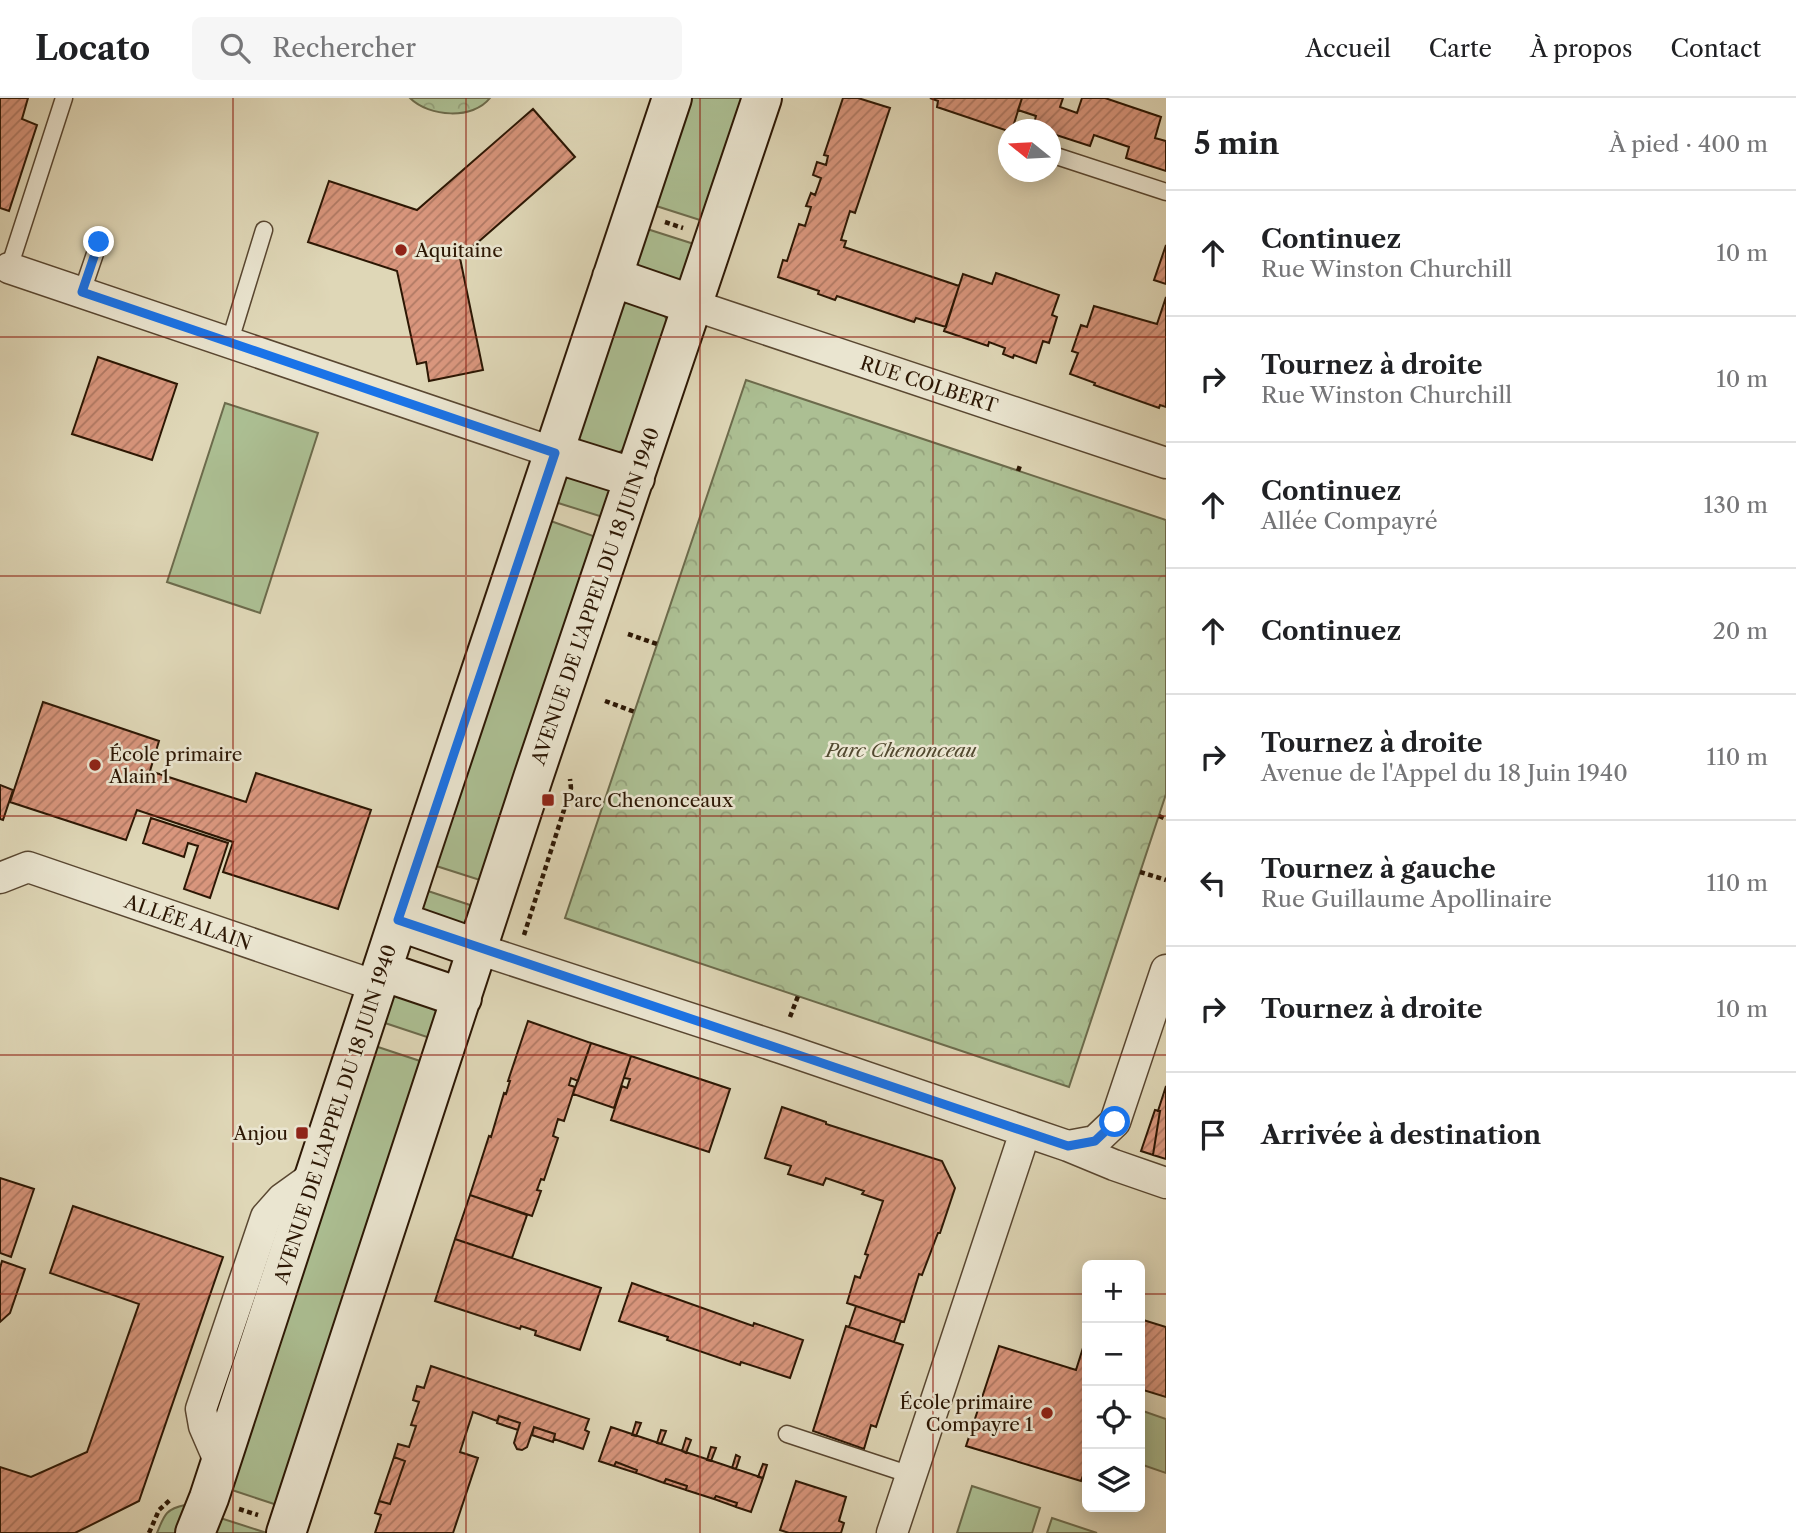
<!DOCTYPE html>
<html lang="fr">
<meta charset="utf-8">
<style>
:root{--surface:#fff;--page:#f6f6f6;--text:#202124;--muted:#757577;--line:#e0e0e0}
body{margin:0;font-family:"Libre Caslon Text",serif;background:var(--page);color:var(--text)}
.controls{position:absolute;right:21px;bottom:21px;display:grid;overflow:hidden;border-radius:10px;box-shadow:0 4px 18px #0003}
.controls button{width:63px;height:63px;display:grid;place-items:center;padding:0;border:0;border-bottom:2px solid var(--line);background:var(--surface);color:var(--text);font:35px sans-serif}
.compass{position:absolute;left:998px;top:21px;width:63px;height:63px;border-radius:50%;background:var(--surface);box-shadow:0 4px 18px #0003;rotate:288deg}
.stop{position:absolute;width:21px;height:21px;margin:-16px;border:5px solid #1a73e8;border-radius:50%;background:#fff}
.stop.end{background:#1a73e8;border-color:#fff;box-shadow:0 2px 7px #0008}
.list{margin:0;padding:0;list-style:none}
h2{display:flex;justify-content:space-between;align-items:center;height:91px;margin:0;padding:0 28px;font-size:30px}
h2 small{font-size:23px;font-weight:400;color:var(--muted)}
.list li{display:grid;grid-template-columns:46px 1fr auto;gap:21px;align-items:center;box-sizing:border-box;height:126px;padding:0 28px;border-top:2px solid var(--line)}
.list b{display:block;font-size:26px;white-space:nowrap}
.list p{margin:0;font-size:23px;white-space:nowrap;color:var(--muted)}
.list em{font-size:23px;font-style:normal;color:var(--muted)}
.icon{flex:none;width:38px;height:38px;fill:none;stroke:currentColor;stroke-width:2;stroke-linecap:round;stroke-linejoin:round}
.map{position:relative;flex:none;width:1166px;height:1435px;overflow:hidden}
header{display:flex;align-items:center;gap:42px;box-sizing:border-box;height:98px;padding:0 35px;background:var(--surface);border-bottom:2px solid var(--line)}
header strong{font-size:33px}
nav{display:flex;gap:38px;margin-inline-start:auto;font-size:24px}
.search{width:490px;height:63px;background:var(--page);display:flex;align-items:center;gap:18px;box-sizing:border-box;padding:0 24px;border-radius:10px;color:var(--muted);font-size:26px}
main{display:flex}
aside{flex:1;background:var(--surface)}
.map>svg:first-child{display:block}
.green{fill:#acbf93;stroke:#6c6b4c;stroke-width:2}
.park{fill:url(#park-crowns);stroke:#6c6b4c;stroke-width:2}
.building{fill:url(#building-hatch);stroke:#2c1704;stroke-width:2}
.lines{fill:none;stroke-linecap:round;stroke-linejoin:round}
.lane-casing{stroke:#594731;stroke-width:19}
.street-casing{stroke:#594731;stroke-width:33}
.secondary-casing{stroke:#2c1704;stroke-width:42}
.path{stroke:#2c1704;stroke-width:4.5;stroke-dasharray:5 3.5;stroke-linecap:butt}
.lane{stroke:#eae5d0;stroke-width:16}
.street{stroke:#eae5d0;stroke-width:30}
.secondary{stroke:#eae5d0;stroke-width:38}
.route{stroke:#1a73e8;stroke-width:9}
.grid{fill:none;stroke:#8f2418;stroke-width:2;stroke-opacity:0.55}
.poi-dot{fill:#8f2418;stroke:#eae5d0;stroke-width:2.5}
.labels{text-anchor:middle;stroke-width:5;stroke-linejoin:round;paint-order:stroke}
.poi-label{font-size:19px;fill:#2c1704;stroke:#eae5d0;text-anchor:start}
.street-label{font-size:19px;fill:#2c1704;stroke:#eae5d0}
.park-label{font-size:19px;font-style:italic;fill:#52492f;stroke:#eae5d0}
</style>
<header>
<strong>Locato</strong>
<div class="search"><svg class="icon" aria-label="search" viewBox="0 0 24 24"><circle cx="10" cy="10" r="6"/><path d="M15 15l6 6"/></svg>Rechercher</div>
<nav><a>Accueil</a><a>Carte</a><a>À propos</a><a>Contact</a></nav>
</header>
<main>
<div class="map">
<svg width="1166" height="1435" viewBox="0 0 1166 1435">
<defs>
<pattern id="park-crowns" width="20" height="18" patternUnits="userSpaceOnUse" patternTransform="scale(1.75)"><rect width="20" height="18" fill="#acbf93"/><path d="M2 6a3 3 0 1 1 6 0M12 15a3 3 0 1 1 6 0" fill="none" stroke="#94a37d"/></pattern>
<pattern id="building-hatch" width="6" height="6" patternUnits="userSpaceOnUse" patternTransform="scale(1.75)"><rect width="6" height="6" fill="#d9967d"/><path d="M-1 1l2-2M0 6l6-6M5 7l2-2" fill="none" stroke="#b07964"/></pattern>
</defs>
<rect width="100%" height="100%" fill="#dfd7b7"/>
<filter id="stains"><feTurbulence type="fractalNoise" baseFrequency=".00286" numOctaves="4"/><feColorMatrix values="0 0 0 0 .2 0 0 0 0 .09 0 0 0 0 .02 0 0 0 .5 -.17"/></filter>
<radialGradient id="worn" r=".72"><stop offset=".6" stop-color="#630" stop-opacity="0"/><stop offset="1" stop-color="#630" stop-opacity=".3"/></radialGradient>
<!-- green -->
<path class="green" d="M687,0H744L703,123L650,106Z
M644,130L697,147L686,178L673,186L641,176L633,164Z
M633,202L662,212L669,227L631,347L614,357L581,346L577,333L616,209Z
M225,305L318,335L260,515L167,484Z
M575,375L606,386L612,400L606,420L555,404L563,379Z
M545,421L599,440L483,783L430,766Z
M428,793L473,808L467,829L421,811Z
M400,895L433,906L437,917L430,940L382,924L390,900Z
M372,947L423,964L277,1407L226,1390Z
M1140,1312L1166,1321V1375L1140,1366Z
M972,1388L1040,1410L1032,1435H957Z
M185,1407L196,1408L185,1435H157C164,1418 165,1411 185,1407Z
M214,1418L267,1435H206Z
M1052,1420L1097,1435H1047Z"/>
<!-- park -->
<path class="park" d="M410,0H490C473,22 429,19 410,0Z
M746,282L1166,422V696L1069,989L565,820Z"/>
<!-- building -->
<path class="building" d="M0,0H28L22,21L37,27L9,113L0,110Z
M843,0H858L890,10L855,115L850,113L841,142L846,143L844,149L959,188L946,229L916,220L914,224L837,198L835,202L818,196L819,193L778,179L783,162L787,163L799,126L805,128L811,109L806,108L811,95L815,97L821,80L813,77L817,64L826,67L828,58L824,57Z
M930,0H1022L1012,32L1008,33L937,9L938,3Z
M1022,0H1063L1060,9L1077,15L1082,0H1105L1161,19L1155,40L1166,43V73L1126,60L1129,49L1094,37L1090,48L1050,35V32L1033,29L1036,18L1018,12Z
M533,11L575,59L460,160L483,272L429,283L426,264L417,266L397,173L308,144L329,83L417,112Z
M1166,147V186L1154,182Z
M996,175L1059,197L1052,217L1057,219L1049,245L1043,243L1036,265L1014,257L1013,260L1003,256L1005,250L989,244L988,248L944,233L963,176L992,186Z
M1166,199V309L1160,307L1159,310L1094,287L1095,285L1070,276L1078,255L1072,253L1081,227L1087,229L1094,208L1157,226Z
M98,259L177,286L152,362L72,336Z
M43,604L159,643L150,673L246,704L256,675L371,712L338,811L223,774L233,744L137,712L126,742L10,704Z
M0,687L13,692L3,722L0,721Z
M151,720L228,745L210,800L184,791L198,748L188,745L184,759L143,745Z
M528,923L591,945L578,983L571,980L569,987L575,989L564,1023L558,1021L553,1038L558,1040L544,1082L541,1081L537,1092L541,1093L532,1118L470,1097L489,1038L491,1039L504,995L506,996L510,983H508Z
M591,945L631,958L614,1010L573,996Z
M631,958L730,991L709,1054L611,1022L622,988L627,990L630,981L624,980Z
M1166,988V1061L1153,1057L1160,1013H1158Z
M782,1009L826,1024V1026L942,1063L955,1090L940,1135H938L922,1177L919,1176L904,1224L847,1205L855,1178L860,1180L868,1157L865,1156L883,1103L862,1096L864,1093L826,1080L823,1087L788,1076L791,1068L765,1060Z
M1155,1012L1160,1013L1153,1057L1141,1053Z
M0,1080L34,1091L11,1159L0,1155Z
M470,1097L527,1117L512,1160L455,1141Z
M73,1108L223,1159L139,1403L75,1435H0V1369L31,1379L87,1354L139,1206L50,1175Z
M455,1141L601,1190L580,1252L535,1237L536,1233L521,1228L520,1231L435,1203Z
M2,1163L25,1171L10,1215L0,1224V1170Z
M632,1185L753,1228L754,1225L803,1242L790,1280L741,1264L740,1267L667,1242L668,1239L619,1223Z
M856,1208L901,1223L894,1244L849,1229Z
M1140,1221L1166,1229V1299L1140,1291Z
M846,1228L903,1247L876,1329L871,1327L864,1351L813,1333Z
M1087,1237V1366L1081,1383L966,1348L999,1248L1076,1272Z
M431,1268L589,1321L585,1332L589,1334L583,1351L554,1341L555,1336L534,1329L527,1349L522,1352L517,1351L514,1345L520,1325L499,1318L497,1323L473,1314L460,1354L478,1360L453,1435H375L381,1417L375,1415L379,1403L390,1406L405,1363L394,1359L398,1346L409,1349L416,1328L411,1327L419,1304L413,1302L417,1288L424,1290Z
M499,1318L520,1325L518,1332L497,1325Z
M636,1324L641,1325L636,1338L632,1337Z
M534,1329L555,1336L553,1344L532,1337Z
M611,1329L763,1380L751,1414L736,1409L737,1405L716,1398L714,1401L686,1392L687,1388L666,1381L664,1385L636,1375L637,1372L616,1364L614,1368L599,1363Z
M661,1332L666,1333L661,1346L657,1345Z
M686,1340L691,1342L686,1355L682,1353Z
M711,1349L716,1350L711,1363L707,1362Z
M736,1357L740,1359L736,1371L732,1370Z
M394,1359L405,1363L390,1406L379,1403Z
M616,1364L637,1372L636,1375L614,1368Z
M763,1366L767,1367L763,1380L758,1379Z
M666,1381L687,1388L686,1392L664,1385Z
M796,1383L846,1399L839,1423L844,1425L841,1435H789L780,1432Z
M716,1398L737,1405L736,1409L714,1401Z"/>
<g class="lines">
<defs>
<path id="lane" d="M1050,56L1166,94
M9,170L64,0
M82,194L99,144
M229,246L264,132
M787,1336L911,1377"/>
<path id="street" d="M9,170L555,355
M693,207L1166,365
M0,780L28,769L376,888
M478,851L781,950L1068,1048L1095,1043L1115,1024L1166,872
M1068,1048L1114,1067L1166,1085
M220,1365L204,1328L201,1311L266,1119L282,1101L314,1078
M892,1435L1025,1034"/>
<path id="secondary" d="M612,179L693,207
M555,355L635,380
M398,823L478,851
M382,873L462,900
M195,1435L209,1400L414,774L672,0
M286,1435L533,680L762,0"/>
</defs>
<!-- lane casing -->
<use href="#lane" class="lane-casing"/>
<!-- street casing -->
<use href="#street" class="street-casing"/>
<!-- secondary casing -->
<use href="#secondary" class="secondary-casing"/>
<!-- path -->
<path class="path" d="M665,124L683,130
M1018,373L1021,365
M628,536L657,546
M605,603L635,614
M1159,718L1166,721
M1140,774L1166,782
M524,837L571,690L570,681
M790,919L798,898
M239,1411L258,1417
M149,1435L159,1412L171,1401"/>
<!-- lane -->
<use href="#lane" class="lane"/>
<!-- street -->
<use href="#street" class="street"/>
<!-- secondary -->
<use href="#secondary" class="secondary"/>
</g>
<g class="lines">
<!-- route -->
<path class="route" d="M99,144L82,194L555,355L398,822L1068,1048L1095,1043L1115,1024"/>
</g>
<!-- grid -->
<path class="grid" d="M233,0V1435M466,0V1435M700,0V1435M933,0V1435M0,239H1166M0,478H1166M0,718H1166M0,957H1166M0,1196H1087M1140,1196H1166"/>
<!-- markers -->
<g class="poi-dot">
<circle cx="401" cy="152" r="7"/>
<circle cx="95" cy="667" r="7"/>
<rect x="541" y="695" width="14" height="14" rx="3.5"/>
<rect x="295" y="1028" width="14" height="14" rx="3.5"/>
<circle cx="1047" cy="1315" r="7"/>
</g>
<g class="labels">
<!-- poi labels -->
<g class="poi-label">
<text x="415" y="159">Aquitaine</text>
<text x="109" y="663">École primaire<tspan x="109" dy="22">Alain 1</tspan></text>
<text x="562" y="709">Parc Chenonceaux</text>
<text x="288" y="1042" text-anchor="end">Anjou</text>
<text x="1033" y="1311" text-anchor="end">École primaire<tspan x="1033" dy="22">Compayre 1</tspan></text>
</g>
<!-- street labels -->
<g class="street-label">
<text transform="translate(929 286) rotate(18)" y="7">RUE COLBERT</text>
<text transform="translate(595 498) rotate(-71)" y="7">AVENUE DE L'APPEL DU 18 JUIN 1940</text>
<text transform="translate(188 824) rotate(19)" y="7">ALLÉE ALAIN</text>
<text transform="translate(335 1016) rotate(-72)" y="7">AVENUE DE L'APPEL DU 18 JUIN 1940</text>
</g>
<!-- park labels -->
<g class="park-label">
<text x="901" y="659">Parc Chenonceau</text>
</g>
</g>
<rect width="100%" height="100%" filter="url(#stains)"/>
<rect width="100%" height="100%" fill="url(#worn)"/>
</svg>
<div class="controls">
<button>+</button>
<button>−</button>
<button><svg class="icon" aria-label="locate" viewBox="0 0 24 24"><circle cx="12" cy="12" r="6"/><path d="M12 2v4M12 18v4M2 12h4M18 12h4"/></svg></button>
<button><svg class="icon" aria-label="layers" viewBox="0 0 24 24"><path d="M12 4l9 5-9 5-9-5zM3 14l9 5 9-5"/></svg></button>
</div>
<svg class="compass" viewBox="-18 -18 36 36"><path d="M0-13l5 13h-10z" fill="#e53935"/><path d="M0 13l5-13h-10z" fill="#757577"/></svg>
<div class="stop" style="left:1115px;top:1024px"></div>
<div class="stop end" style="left:99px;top:144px"></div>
</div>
<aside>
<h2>5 min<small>À pied · 400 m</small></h2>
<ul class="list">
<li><svg class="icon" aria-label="ahead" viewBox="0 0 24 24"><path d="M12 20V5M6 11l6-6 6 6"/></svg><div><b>Continuez</b><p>Rue Winston Churchill</p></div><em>10 m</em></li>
<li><svg class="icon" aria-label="right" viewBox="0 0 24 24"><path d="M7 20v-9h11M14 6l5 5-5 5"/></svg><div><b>Tournez à droite</b><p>Rue Winston Churchill</p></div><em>10 m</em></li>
<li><svg class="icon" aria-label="ahead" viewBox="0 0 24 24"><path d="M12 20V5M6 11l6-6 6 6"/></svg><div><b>Continuez</b><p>Allée Compayré</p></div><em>130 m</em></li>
<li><svg class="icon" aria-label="ahead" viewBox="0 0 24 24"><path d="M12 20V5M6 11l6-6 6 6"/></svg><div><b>Continuez</b></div><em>20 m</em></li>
<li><svg class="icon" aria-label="right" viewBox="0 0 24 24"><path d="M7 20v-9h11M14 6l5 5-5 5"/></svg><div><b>Tournez à droite</b><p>Avenue de l'Appel du 18 Juin 1940</p></div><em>110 m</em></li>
<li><svg class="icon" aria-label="left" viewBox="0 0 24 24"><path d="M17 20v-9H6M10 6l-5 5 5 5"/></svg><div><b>Tournez à gauche</b><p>Rue Guillaume Apollinaire</p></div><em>110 m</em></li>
<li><svg class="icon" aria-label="right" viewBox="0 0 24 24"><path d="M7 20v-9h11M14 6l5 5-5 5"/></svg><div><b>Tournez à droite</b></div><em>10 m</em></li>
<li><svg class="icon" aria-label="arrive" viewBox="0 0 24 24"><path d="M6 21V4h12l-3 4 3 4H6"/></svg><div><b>Arrivée à destination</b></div></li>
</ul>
</aside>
</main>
